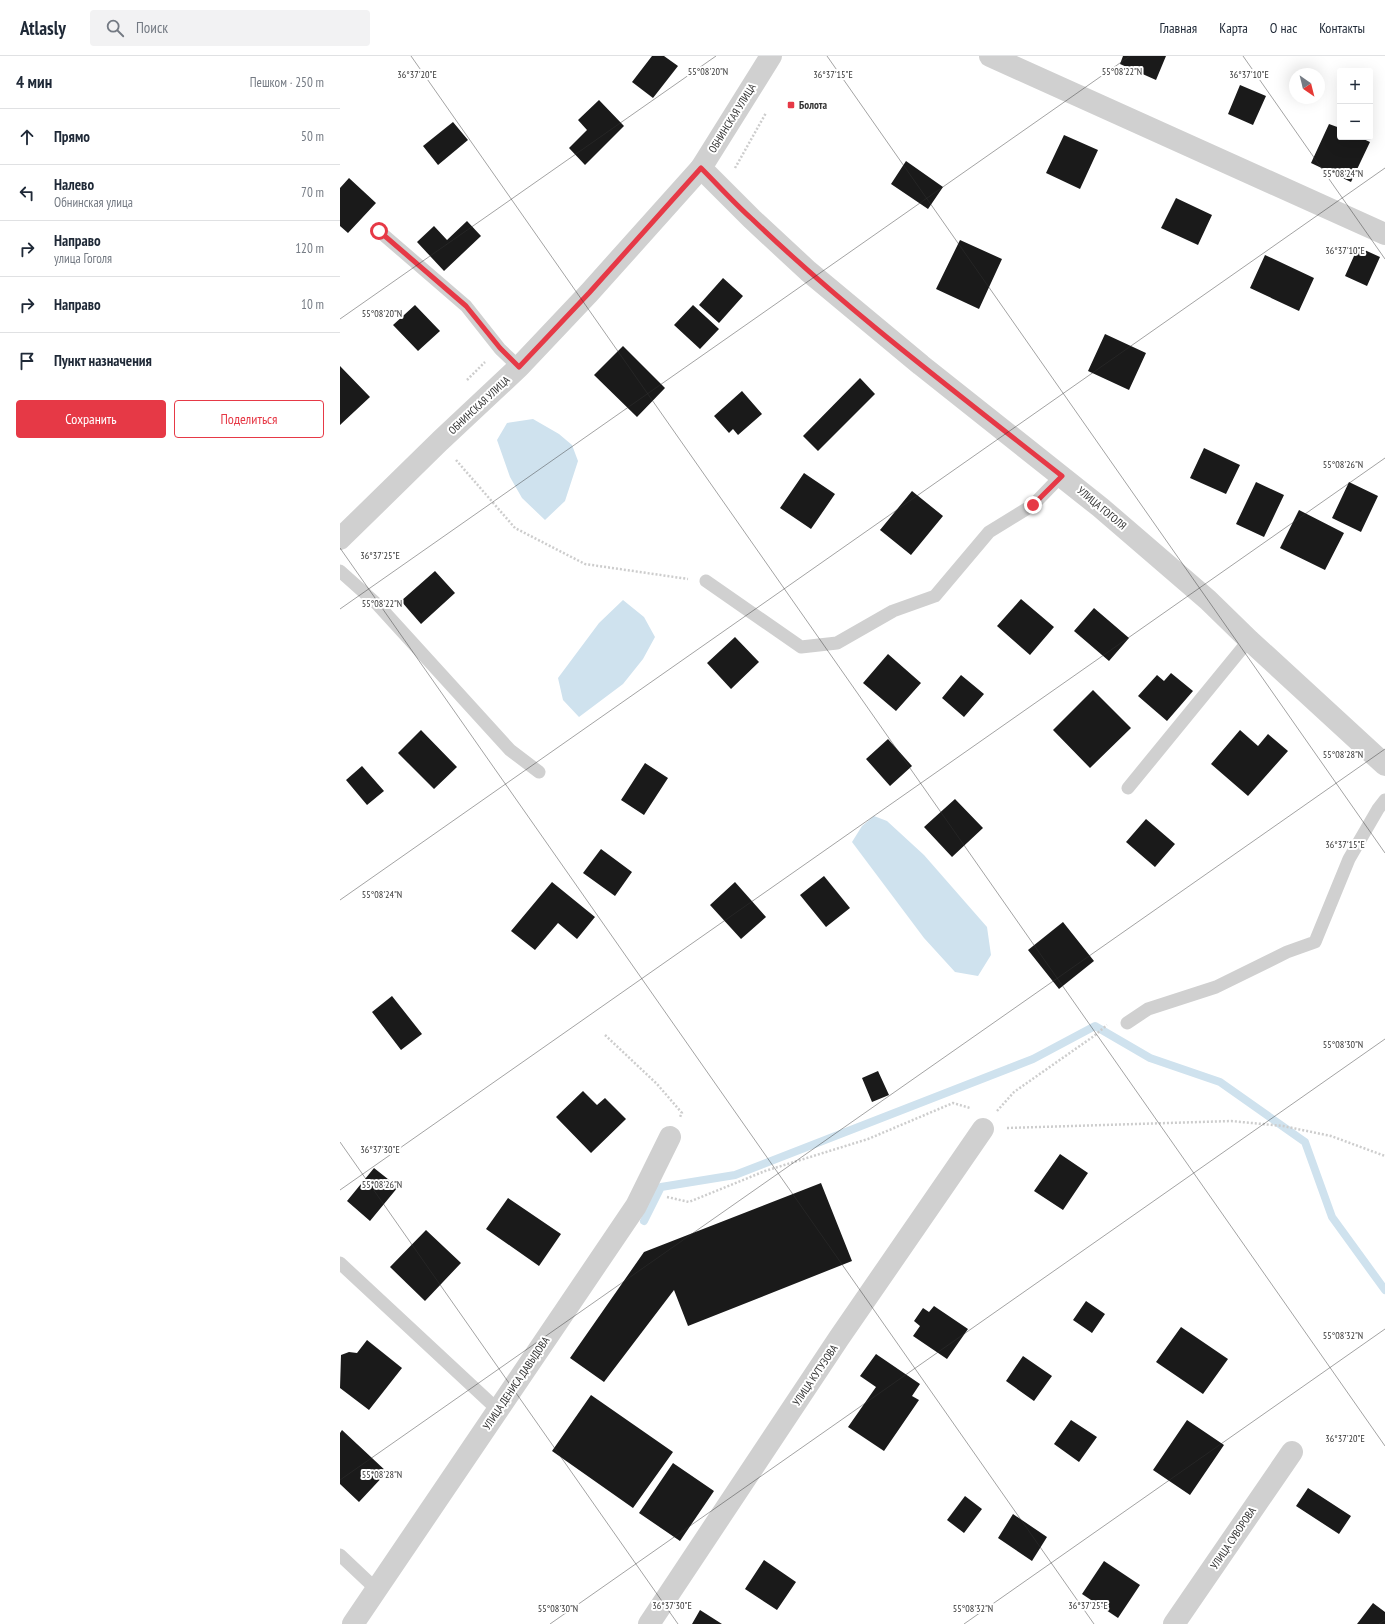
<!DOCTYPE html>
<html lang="ru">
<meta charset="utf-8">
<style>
:root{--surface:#fff;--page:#f2f2f3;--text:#1f2937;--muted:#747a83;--line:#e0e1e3;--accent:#e63946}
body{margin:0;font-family:"PT Sans Narrow",sans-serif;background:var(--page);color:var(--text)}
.controls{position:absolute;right:12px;top:12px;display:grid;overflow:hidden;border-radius:4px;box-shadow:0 4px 16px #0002}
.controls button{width:36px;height:36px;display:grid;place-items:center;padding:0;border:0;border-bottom:1px solid var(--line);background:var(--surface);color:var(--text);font:20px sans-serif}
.compass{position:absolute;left:949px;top:12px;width:36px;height:36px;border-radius:50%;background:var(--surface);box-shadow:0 4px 16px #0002;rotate:145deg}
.stop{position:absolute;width:12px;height:12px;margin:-9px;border:3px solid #e63946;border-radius:50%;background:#fff}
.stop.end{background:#e63946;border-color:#fff;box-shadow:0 1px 4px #0008}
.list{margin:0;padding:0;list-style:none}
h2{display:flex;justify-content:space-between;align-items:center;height:52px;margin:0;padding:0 16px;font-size:17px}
h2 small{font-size:13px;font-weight:400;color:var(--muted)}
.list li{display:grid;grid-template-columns:26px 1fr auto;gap:12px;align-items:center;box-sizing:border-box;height:56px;padding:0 16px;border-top:1px solid var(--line)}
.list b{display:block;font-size:15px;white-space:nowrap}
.list p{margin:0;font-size:13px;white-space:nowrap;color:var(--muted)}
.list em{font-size:13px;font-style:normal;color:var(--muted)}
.actions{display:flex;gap:8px;padding:12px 16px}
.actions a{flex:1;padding:9px 0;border:1px solid var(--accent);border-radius:4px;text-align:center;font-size:14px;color:var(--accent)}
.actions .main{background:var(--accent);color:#fff}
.icon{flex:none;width:22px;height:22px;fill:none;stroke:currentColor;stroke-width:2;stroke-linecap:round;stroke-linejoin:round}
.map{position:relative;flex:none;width:1045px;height:1568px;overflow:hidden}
header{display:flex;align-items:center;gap:24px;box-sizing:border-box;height:56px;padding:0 20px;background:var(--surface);border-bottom:1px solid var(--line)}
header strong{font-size:19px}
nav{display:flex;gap:22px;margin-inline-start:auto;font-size:14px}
.search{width:280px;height:36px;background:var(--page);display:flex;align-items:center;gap:10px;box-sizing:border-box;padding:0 14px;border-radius:4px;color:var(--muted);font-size:15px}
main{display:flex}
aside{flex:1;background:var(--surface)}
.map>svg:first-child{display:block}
.water{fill:#cfe2ee}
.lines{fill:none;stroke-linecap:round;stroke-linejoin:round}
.stream{stroke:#cfe2ee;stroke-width:8}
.building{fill:#1a1a1a}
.path{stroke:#cdcdcd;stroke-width:2.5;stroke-dasharray:2 2;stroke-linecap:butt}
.service{stroke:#d0d0d0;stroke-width:13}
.minor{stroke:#d0d0d0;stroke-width:22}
.tertiary{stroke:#d0d0d0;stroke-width:22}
.route{stroke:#e63946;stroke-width:5}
.ticks{fill:none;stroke:#333;stroke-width:1;stroke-opacity:0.45}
.poi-dot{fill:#e63946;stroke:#fff;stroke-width:1.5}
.labels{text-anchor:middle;stroke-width:4;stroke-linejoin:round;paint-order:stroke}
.poi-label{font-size:11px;font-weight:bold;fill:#333;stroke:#fff;text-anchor:start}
.street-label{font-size:11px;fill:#333;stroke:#fff}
.ticks-label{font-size:10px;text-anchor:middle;fill:#333;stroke:#fff;stroke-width:4;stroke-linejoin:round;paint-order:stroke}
</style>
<header>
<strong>Atlasly</strong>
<div class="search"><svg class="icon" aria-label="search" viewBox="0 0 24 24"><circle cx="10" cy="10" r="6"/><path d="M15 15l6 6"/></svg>Поиск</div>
<nav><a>Главная</a><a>Карта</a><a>О нас</a><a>Контакты</a></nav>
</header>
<main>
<aside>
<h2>4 мин<small>Пешком · 250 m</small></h2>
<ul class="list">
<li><svg class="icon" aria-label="ahead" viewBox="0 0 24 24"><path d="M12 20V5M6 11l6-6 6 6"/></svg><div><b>Прямо</b></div><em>50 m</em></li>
<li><svg class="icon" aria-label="left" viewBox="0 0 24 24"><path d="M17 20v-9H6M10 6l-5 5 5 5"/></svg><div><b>Налево</b><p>Обнинская улица</p></div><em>70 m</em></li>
<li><svg class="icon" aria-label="right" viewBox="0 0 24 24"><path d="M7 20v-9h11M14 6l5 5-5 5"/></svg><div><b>Направо</b><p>улица Гоголя</p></div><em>120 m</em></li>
<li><svg class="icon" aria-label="right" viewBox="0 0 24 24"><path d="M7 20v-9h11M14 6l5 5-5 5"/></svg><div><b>Направо</b></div><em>10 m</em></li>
<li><svg class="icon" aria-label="arrive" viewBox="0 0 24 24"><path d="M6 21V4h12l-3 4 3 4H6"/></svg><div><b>Пункт назначения</b></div></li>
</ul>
<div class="actions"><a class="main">Сохранить</a><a>Поделиться</a></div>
</aside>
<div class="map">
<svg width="1045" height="1568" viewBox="0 0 1045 1568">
<rect width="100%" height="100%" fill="#fff"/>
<!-- water -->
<path class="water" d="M193,363L219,378L232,389L238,405L225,445L205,464L182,442L170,421L157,384L167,367Z
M283,544L304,561L315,581L303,603L283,628L239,661L223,644L218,622L259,567Z
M534,760L547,765L584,799L647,871L651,899L638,920L615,916L584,882L512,786L522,770Z"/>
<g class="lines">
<!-- stream -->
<path class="stream" d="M304,1165L321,1131L395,1119L693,1003L755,970L810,1002L880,1026L965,1086L992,1161L1045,1234"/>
</g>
<!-- building -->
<path class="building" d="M312,0H324L338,10L313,42L292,26Z
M783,0H826L816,24L780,8Z
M900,29L926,40L913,69L888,58Z
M259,44L284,70L245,109L229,92L247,74L238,64Z
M113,66L128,84L98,109L83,90Z
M989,68L1000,72V81H1019L1030,86L1011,126L971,107Z
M724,79L758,94L740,133L706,117Z
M566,105L603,131L588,153L551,128Z
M9,122L36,147L8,177L0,170V132Z
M836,142L872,159L858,189L821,172Z
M127,165L141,180L104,215L77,186L94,170L107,184Z
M620,184L662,203L639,253L596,233Z
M1018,191L1040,201L1027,230L1005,220Z
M925,199L974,222L959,255L910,232Z
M383,222L403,240L379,267L359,249Z
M75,249L100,275L78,295L53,269Z
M353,249L379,273L360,293L334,269Z
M765,278L806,297L789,334L748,315Z
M283,290L325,332L297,361L254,319Z
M0,310L30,341L0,369Z
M520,322L535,338L478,395L463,380Z
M402,335L422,358L398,379L393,373L389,377L374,360Z
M864,392L900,409L886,438L850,422Z
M464,417L495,438L471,473L440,452Z
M916,426L944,439L924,481L896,468Z
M1009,426L1038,440L1021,476L992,462Z
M572,435L603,460L571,499L540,474Z
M959,454L1004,477L985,514L940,492Z
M95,515L115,537L81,568L61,545Z
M681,543L714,571L690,599L657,570Z
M754,552L789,582L769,605L734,575Z
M395,581L419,606L391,633L367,607Z
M548,598L581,627L556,655L523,627Z
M831,617L853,635L827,665L798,640L817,619L824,625Z
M621,619L644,638L624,661L602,642Z
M753,634L791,672L750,712L713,674Z
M81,674L117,711L94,733L58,697Z
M900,674L918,690L928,678L948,695L908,740L871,708Z
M548,683L572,710L550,730L526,703Z
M305,707L328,722L304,759L281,744Z
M22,710L44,735L27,749L6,724Z
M615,743L643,772L612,801L584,771Z
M806,763L835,788L815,811L786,786Z
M261,793L292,816L275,840L243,817Z
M484,820L510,852L486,871L460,839Z
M212,826L255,861L237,883L218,867L195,894L171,875Z
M395,826L426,861L401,883L370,849Z
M723,866L754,905L719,933L688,894Z
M52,940L82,978L61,994L32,956Z
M538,1015L549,1039L532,1046L522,1022Z
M243,1035L257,1049L265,1042L286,1063L251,1097L216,1061Z
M720,1098L748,1117L723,1154L694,1135Z
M34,1112L58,1131L30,1165L7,1145Z
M481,1127L512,1205L348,1270L334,1234L264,1326L230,1302L304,1196Z
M168,1142L221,1178L199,1210L146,1173Z
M86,1174L121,1207L85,1245L50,1211Z
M746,1245L765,1258L752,1277L733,1264Z
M594,1250L628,1273L607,1303L573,1280L580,1270L574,1265L583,1252L589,1256Z
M841,1271L888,1303L863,1338L816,1306Z
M27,1284L62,1312L29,1354L0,1332L1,1299L9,1296L17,1297Z
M536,1298L580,1328L572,1340L579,1344L544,1395L508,1371L536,1331L520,1320Z
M683,1300L712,1320L694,1345L666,1325Z
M251,1339L333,1396L293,1452L212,1395Z
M731,1364L757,1381L739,1406L714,1388Z
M847,1364L884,1389L850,1439L813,1414Z
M2,1374L47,1416L19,1446L0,1428V1377Z
M333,1407L374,1435L340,1485L299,1457Z
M968,1432L1011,1460L999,1478L956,1450Z
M625,1440L642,1453L624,1477L607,1464Z
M673,1458L707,1481L692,1505L658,1482Z
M424,1504L456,1526L437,1554L405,1533Z
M764,1505L800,1529L778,1562L742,1538Z
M1033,1547L1045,1556V1568H1017Z
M360,1554L382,1568H352Z"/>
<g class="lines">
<!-- path -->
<path class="path" d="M395,112L426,57
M127,324L145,306
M116,404L175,472L245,508L348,523
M265,979L317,1028L342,1057L340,1061
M657,1055L674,1036L754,980L767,969
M667,1072L891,1065L943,1070L991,1080L1045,1100
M327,1141L349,1146L425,1115L528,1083L613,1047L630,1052"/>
<!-- service -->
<path class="service" d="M39,175L126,250L160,293L179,311
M0,515L38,549L170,694L199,716
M366,525L461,591L497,587L553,555L595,540L649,476L693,449L722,419
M788,732L909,584
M787,967L808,953L876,931L947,896L975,886L1009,803L1038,753L1045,744
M0,1207L158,1354
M0,1499L36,1533"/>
<!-- minor -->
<path class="minor" d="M650,0L1045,178
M361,112L412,163L468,215L581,309L760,451L868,544L909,584L1045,709
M13,1568L296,1150L330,1081
M309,1568L499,1282L643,1073
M834,1568L952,1396"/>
<!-- tertiary -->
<path class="tertiary" d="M0,483L100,385L179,311L249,237L361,112L431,0"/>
</g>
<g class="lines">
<!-- route -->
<path class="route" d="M39,175L126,250L160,292L179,311L249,237L361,112C378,129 394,147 412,163C509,256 617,337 722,420L693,449"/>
</g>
<!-- ticks -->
<path class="ticks" d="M71,0L1045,1390M487,0L1045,797M903,0L1045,203M0,263L376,0M0,492L754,1568M0,553L790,0M0,844L1045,112M0,1086L338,1568M0,1134L1045,402M0,1424L1045,693M210,1568L1045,983M624,1568L1045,1273M1039,1568L1045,1564"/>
<!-- markers -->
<rect class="poi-dot" x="447" y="45" width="8" height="8" rx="2"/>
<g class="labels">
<!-- poi labels -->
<g class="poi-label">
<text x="459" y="53">Болота</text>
</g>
<!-- street labels -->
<g class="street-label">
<text transform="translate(392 62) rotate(-58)" y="4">ОБНИНСКАЯ УЛИЦА</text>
<text transform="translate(139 349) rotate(-43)" y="4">ОБНИНСКАЯ УЛИЦА</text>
<text transform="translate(762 452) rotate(40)" y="4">УЛИЦА ГОГОЛЯ</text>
<text transform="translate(475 1319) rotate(-56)" y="4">УЛИЦА КУТУЗОВА</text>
<text transform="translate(176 1327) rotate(-56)" y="4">УЛИЦА ДЕНИСА ДАВЫДОВА</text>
<text transform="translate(893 1482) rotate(-56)" y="4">УЛИЦА СУВОРОВА</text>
</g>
</g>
<g class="ticks-label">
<text x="782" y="19">55°08'22"N</text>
<text x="368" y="19">55°08'20"N</text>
<text x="77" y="22">36°37'20"E</text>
<text x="493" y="22">36°37'15"E</text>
<text x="909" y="22">36°37'10"E</text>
<text x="1003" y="121">55°08'24"N</text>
<text x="1005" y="198">36°37'10"E</text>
<text x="42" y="261">55°08'20"N</text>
<text x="1003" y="412">55°08'26"N</text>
<text x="40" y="503">36°37'25"E</text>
<text x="42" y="551">55°08'22"N</text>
<text x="1003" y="702">55°08'28"N</text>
<text x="1005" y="792">36°37'15"E</text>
<text x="42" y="842">55°08'24"N</text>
<text x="1003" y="992">55°08'30"N</text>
<text x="40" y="1097">36°37'30"E</text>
<text x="42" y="1132">55°08'26"N</text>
<text x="1003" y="1283">55°08'32"N</text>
<text x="1005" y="1386">36°37'20"E</text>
<text x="42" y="1422">55°08'28"N</text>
<text x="332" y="1553">36°37'30"E</text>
<text x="748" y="1553">36°37'25"E</text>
<text x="218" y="1556">55°08'30"N</text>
<text x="633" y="1556">55°08'32"N</text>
</g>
</svg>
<div class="controls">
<button>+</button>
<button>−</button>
</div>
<svg class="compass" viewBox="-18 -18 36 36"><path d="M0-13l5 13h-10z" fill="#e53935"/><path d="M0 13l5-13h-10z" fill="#747a83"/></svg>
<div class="stop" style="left:39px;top:175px"></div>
<div class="stop end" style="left:693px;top:449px"></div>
</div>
</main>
